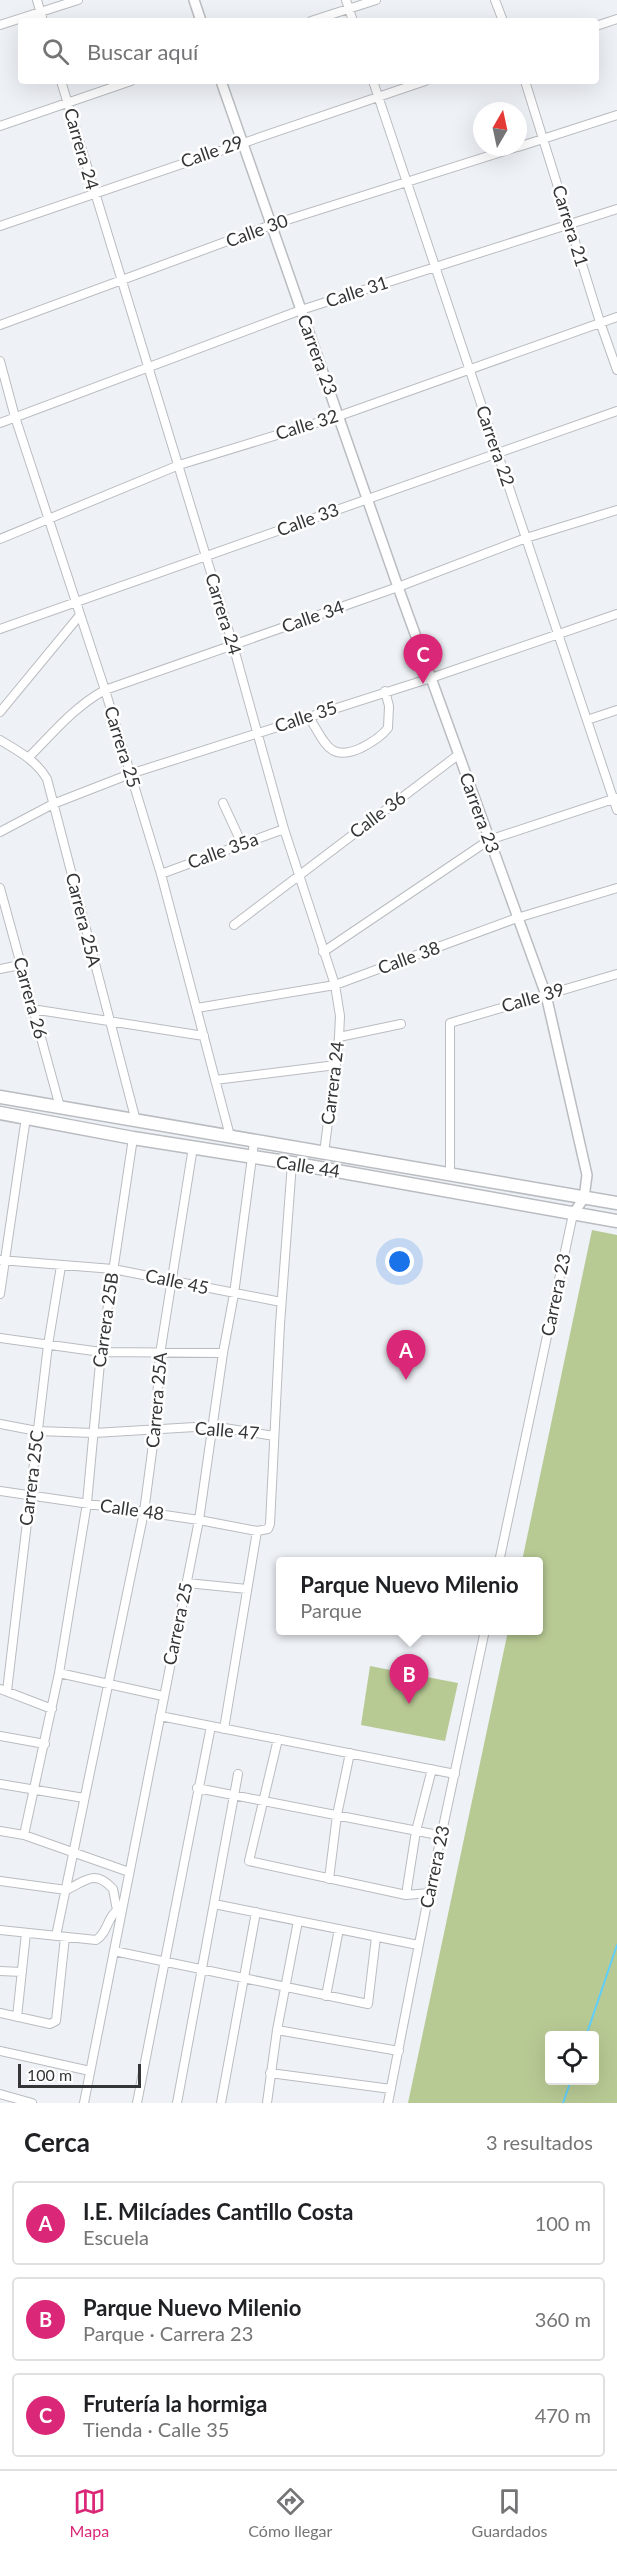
<!DOCTYPE html>
<html lang="es">
<meta charset="utf-8">
<style>
:root{--surface:#fff;--page:#f6f6f6;--text:#202124;--muted:#757577;--line:#e0e0e0;--accent:#db2777}
body{margin:0;font-family:Lato,sans-serif;background:var(--page);color:var(--text)}
.controls{position:absolute;right:18px;bottom:18px;display:grid;overflow:hidden;border-radius:6px;box-shadow:0 6px 24px #0002}
.controls button{width:54px;height:54px;display:grid;place-items:center;padding:0;border:0;border-bottom:2px solid var(--line);background:var(--surface);color:var(--text);font:30px sans-serif}
.compass{position:absolute;left:473px;top:102px;width:54px;height:54px;border-radius:50%;background:var(--surface);box-shadow:0 6px 24px #0002;rotate:9deg}
.scale{position:absolute;left:18px;bottom:15px;width:123px;box-sizing:border-box;padding-left:6px;border:3px solid #343537;border-top:0;font-size:16px;line-height:21px;white-space:nowrap;color:#343537;-webkit-text-stroke:4px #fff;paint-order:stroke}
.you{position:absolute;left:400px;top:1262px;width:21px;height:21px;margin:-15px;border:4px solid #fff;border-radius:50%;background:#1a73e8;box-shadow:0 0 0 9px #1a73e833}
.badge{display:grid;place-items:center;width:39px;height:39px;border-radius:50%;background:var(--accent);color:#fff;font-size:20px;font-weight:700}
.pin{position:absolute;translate:-50% -50px;filter:drop-shadow(0 2px 3px #0008)}
.pin::after{content:'';position:absolute;top:32px;width:21px;height:18px;background:inherit;clip-path:polygon(0 0,100% 0,50% 100%)}
.popup{position:absolute;left:276px;top:1557px;width:267px;height:78px;box-sizing:border-box;display:grid;place-content:center;border-radius:6px;background:var(--surface);filter:drop-shadow(0 2px 4px #0005);font-size:20px;white-space:nowrap;color:var(--muted)}
.popup b{font-size:22px;color:var(--text)}
.popup::after{content:'';position:absolute;left:50%;top:100%;margin-left:-12px;border:12px solid transparent;border-top-color:var(--surface)}
.list{margin:0;padding:0;list-style:none}
h2{display:flex;justify-content:space-between;align-items:center;height:78px;margin:0;padding:0 24px;font-size:26px}
h2 small{font-size:20px;font-weight:400;color:var(--muted)}
.list li{display:grid;grid-template-columns:39px 1fr auto;gap:18px;align-items:center;box-sizing:border-box;height:84px;margin:0 12px 12px;padding:0 12px;border:2px solid var(--line);border-radius:6px}
.list b{display:block;font-size:22px;white-space:nowrap}
.list p{margin:0;font-size:20px;white-space:nowrap;color:var(--muted)}
.list em{font-size:20px;font-style:normal;color:var(--muted)}
.icon{flex:none;width:33px;height:33px;fill:none;stroke:currentColor;stroke-width:2;stroke-linecap:round;stroke-linejoin:round}
.map{position:relative;flex:none;width:617px;height:2103px;overflow:hidden}
.search{position:absolute;background:var(--surface);box-shadow:0 6px 24px #0002;left:18px;right:18px;top:18px;height:66px;display:flex;align-items:center;gap:15px;box-sizing:border-box;padding:0 21px;border-radius:6px;color:var(--muted);font-size:22px}
.sheet{height:366px;background:var(--surface)}
nav{display:flex;justify-content:space-around;align-items:center;box-sizing:border-box;height:84px;border-top:2px solid var(--line);background:var(--surface);font-size:16px;color:var(--muted)}
nav a{display:grid;justify-items:center;gap:3px}
nav .on{color:var(--accent)}
.map>svg:first-child{display:block}
.green{fill:#b8ca94;fill-rule:evenodd}
.lines{fill:none;stroke-linecap:round;stroke-linejoin:round}
.stream{stroke:#60cefb;stroke-width:2}
.minor-casing{stroke:#b9bcc0;stroke-width:10}
.tertiary-casing{stroke:#b9bcc0;stroke-width:12}
.primary-casing{stroke:#b9bcc0;stroke-width:15}
.minor{stroke:#fff;stroke-width:8}
.tertiary{stroke:#fff;stroke-width:9}
.primary{stroke:#fff;stroke-width:12}
.labels{text-anchor:middle;stroke-width:5;stroke-linejoin:round;paint-order:stroke}
.street-label{font-size:18px;fill:#343537;stroke:#fff}
</style>
<div class="map">
<svg width="617" height="2103" viewBox="0 0 617 2103">
<rect width="100%" height="100%" fill="#eef1f6"/>
<!-- green -->
<path class="green" d="M592,1230L617,1235V2103H408L508,1631L538,1630V1562L522,1561ZM550,2036H594V2080H550Z
M370,1666L458,1683L445,1741L361,1725Z"/>
<g class="lines">
<!-- stream -->
<path class="stream" d="M586,2036L617,1945
M563,2103L571,2080"/>
<defs>
<path id="minor" d="M37,0L43,21
M346,0L353,21
M495,0L503,21
M311,21L376,0
M0,25L78,0
M596,26L617,19
M61,81L233,645L284,829L335,985L340,1016L339,1037L324,1153
M373,81L617,810
M525,81L600,322L617,370
M0,126L131,81
M518,147L617,115
M0,226L425,81
M0,325L271,225L517,147
M0,361L15,417L105,690L161,874L230,1136
M0,423L301,310L617,209
M0,539L179,465L339,416L617,317
M0,629L617,411
M0,712L80,615
M308,716C325,741 328,763 361,748C371,743 381,737 388,728L389,706L385,691
M587,720L617,710
M0,740C18,751 36,760 47,779L136,1121
M29,757C53,733 75,706 105,690L398,587L526,538L617,510
M223,803L242,844
M0,832L53,804L130,774L431,678L617,614
M161,874L284,829
M0,888L60,1107
M234,925L458,755
M323,952L489,840L616,798
M0,969L20,965
M197,1008L335,985L517,918L617,888
M32,1009L204,1036
M339,1037L401,1024
M215,1080L336,1065
M450,1174V1023L617,974
M0,1260L113,1269L281,1302
M0,1294L26,1117
M0,1338L101,1352L223,1353
M0,1424L37,1431L94,1433L212,1426L274,1436
M0,1491L199,1520L257,1531L268,1529L270,1524L280,1324L292,1163
M499,1562L573,1214
M187,1583L247,1589
M59,1673L163,1696
M0,1689L52,1709
M7,1691L48,1345L61,1266
M160,1716L455,1774
M224,1729L257,1531
M0,1736L45,1744
M278,1739L249,1861L406,1895L429,1893
M0,1784L84,1798
M197,1788L443,1836
M0,1831L24,1835L129,1872
M24,1835L59,1673L87,1503L101,1352L133,1138
M329,1879L337,1815L350,1753
M0,1881L66,1890C85,1882 94,1868 113,1889L117,1910
M406,1895L416,1831L432,1769
M214,1904L418,1945
M0,1930L96,1940C108,1933 107,1916 119,1909
M56,1936L144,1512L155,1429L160,1354L193,1147
M114,1951L368,2004L376,1937
M0,1971L22,1972
M326,1996L339,1929
M0,2013L50,2024L56,2021L65,1937
M17,2017L26,1933
M277,2030L399,2051
M0,2051L90,2071
M270,2073L391,2089
M0,2094L32,2103
M84,2103L199,1520L223,1353L234,1294L254,1142
M137,2103L211,1726
M177,2103L238,1774
M221,2103L256,1912
M267,2103L277,2030L298,1921
M388,2103L429,1893L485,1630"/>
<path id="tertiary" d="M194,0L201,21
M221,81L398,587L546,995L587,1175L584,1198L573,1214"/>
<path id="primary" d="M0,1097L617,1203
M0,1113L133,1138L292,1163L617,1221"/>
</defs>
<!-- minor casing -->
<use href="#minor" class="minor-casing"/>
<!-- tertiary casing -->
<use href="#tertiary" class="tertiary-casing"/>
<!-- primary casing -->
<use href="#primary" class="primary-casing"/>
<!-- minor -->
<use href="#minor" class="minor"/>
<!-- tertiary -->
<use href="#tertiary" class="tertiary"/>
<!-- primary -->
<use href="#primary" class="primary"/>
</g>
<g class="labels">
<!-- street labels -->
<g class="street-label">
<text transform="translate(81 149) rotate(74)" y="6">Carrera 24</text>
<text transform="translate(212 152) rotate(-19)" y="6">Calle 29</text>
<text transform="translate(570 226) rotate(73)" y="6">Carrera 21</text>
<text transform="translate(257 231) rotate(-20)" y="6">Calle 30</text>
<text transform="translate(357 292) rotate(-18)" y="6">Calle 31</text>
<text transform="translate(317 355) rotate(70)" y="6">Carrera 23</text>
<text transform="translate(307 425) rotate(-17)" y="6">Calle 32</text>
<text transform="translate(495 446) rotate(71)" y="6">Carrera 22</text>
<text transform="translate(308 520) rotate(-20)" y="6">Calle 33</text>
<text transform="translate(223 614) rotate(73)" y="6">Carrera 24</text>
<text transform="translate(313 617) rotate(-19)" y="6">Calle 34</text>
<text transform="translate(306 717) rotate(-18)" y="6">Calle 35</text>
<text transform="translate(122 747) rotate(73)" y="6">Carrera 25</text>
<text transform="translate(479 813) rotate(70)" y="6">Carrera 23</text>
<text transform="translate(378 815) rotate(-37)" y="6">Calle 36</text>
<text transform="translate(223 851) rotate(-20)" y="6">Calle 35a</text>
<text transform="translate(83 920) rotate(76)" y="6">Carrera 25A</text>
<text transform="translate(409 958) rotate(-20)" y="6">Calle 38</text>
<text transform="translate(30 998) rotate(75)" y="6">Carrera 26</text>
<text transform="translate(533 998) rotate(-16)" y="6">Calle 39</text>
<text transform="translate(333 1083) rotate(-83)" y="6">Carrera 24</text>
<text transform="translate(308 1167) rotate(9)" y="6">Calle 44</text>
<text transform="translate(177 1282) rotate(12)" y="6">Calle 45</text>
<text transform="translate(556 1295) rotate(-78)" y="6">Carrera 23</text>
<text transform="translate(106 1320) rotate(-82)" y="6">Carrera 25B</text>
<text transform="translate(157 1400) rotate(-85)" y="6">Carrera 25A</text>
<text transform="translate(227 1431) rotate(5)" y="6">Calle 47</text>
<text transform="translate(32 1478) rotate(-83)" y="6">Carrera 25C</text>
<text transform="translate(132 1510) rotate(8)" y="6">Calle 48</text>
<text transform="translate(178 1624) rotate(-78)" y="6">Carrera 25</text>
<text transform="translate(435 1867) rotate(-78)" y="6">Carrera 23</text>
</g>
</g>
</svg>
<div class="controls">
<button><svg class="icon" aria-label="locate" viewBox="0 0 24 24"><circle cx="12" cy="12" r="6"/><path d="M12 2v4M12 18v4M2 12h4M18 12h4"/></svg></button>
</div>
<svg class="compass" viewBox="-18 -18 36 36"><path d="M0-13l5 13h-10z" fill="#e53935"/><path d="M0 13l5-13h-10z" fill="#757577"/></svg>
<div class="scale">100 m</div>
<div class="you"></div>
<div class="pin badge" style="left:406px;top:1380px">A</div>
<div class="pin badge" style="left:409px;top:1704px">B</div>
<div class="popup"><b>Parque Nuevo Milenio</b>Parque</div>
<div class="pin badge" style="left:423px;top:684px">C</div>
<div class="search"><svg class="icon" aria-label="search" viewBox="0 0 24 24"><circle cx="10" cy="10" r="6"/><path d="M15 15l6 6"/></svg>Buscar aquí</div>
</div>
<section class="sheet">
<h2>Cerca<small>3 resultados</small></h2>
<ul class="list">
<li><span class="badge">A</span><div><b>I.E. Milcíades Cantillo Costa</b><p>Escuela</p></div><em>100 m</em></li>
<li><span class="badge">B</span><div><b>Parque Nuevo Milenio</b><p>Parque · Carrera 23</p></div><em>360 m</em></li>
<li><span class="badge">C</span><div><b>Frutería la hormiga</b><p>Tienda · Calle 35</p></div><em>470 m</em></li>
</ul>
</section>
<nav>
<a class="on"><svg class="icon" aria-label="map" viewBox="0 0 24 24"><path d="M3 6l6-2 6 2 6-2v14l-6 2-6-2-6 2zM9 4v14M15 6v14"/></svg>Mapa</a>
<a><svg class="icon" aria-label="directions" viewBox="0 0 24 24"><path d="M12 3l9 9-9 9-9-9zM9 14v-3h6M13 9l2 2-2 2"/></svg>Cómo llegar</a>
<a><svg class="icon" aria-label="saved" viewBox="0 0 24 24"><path d="M7 4h10v16l-5-4-5 4z"/></svg>Guardados</a>
</nav>
